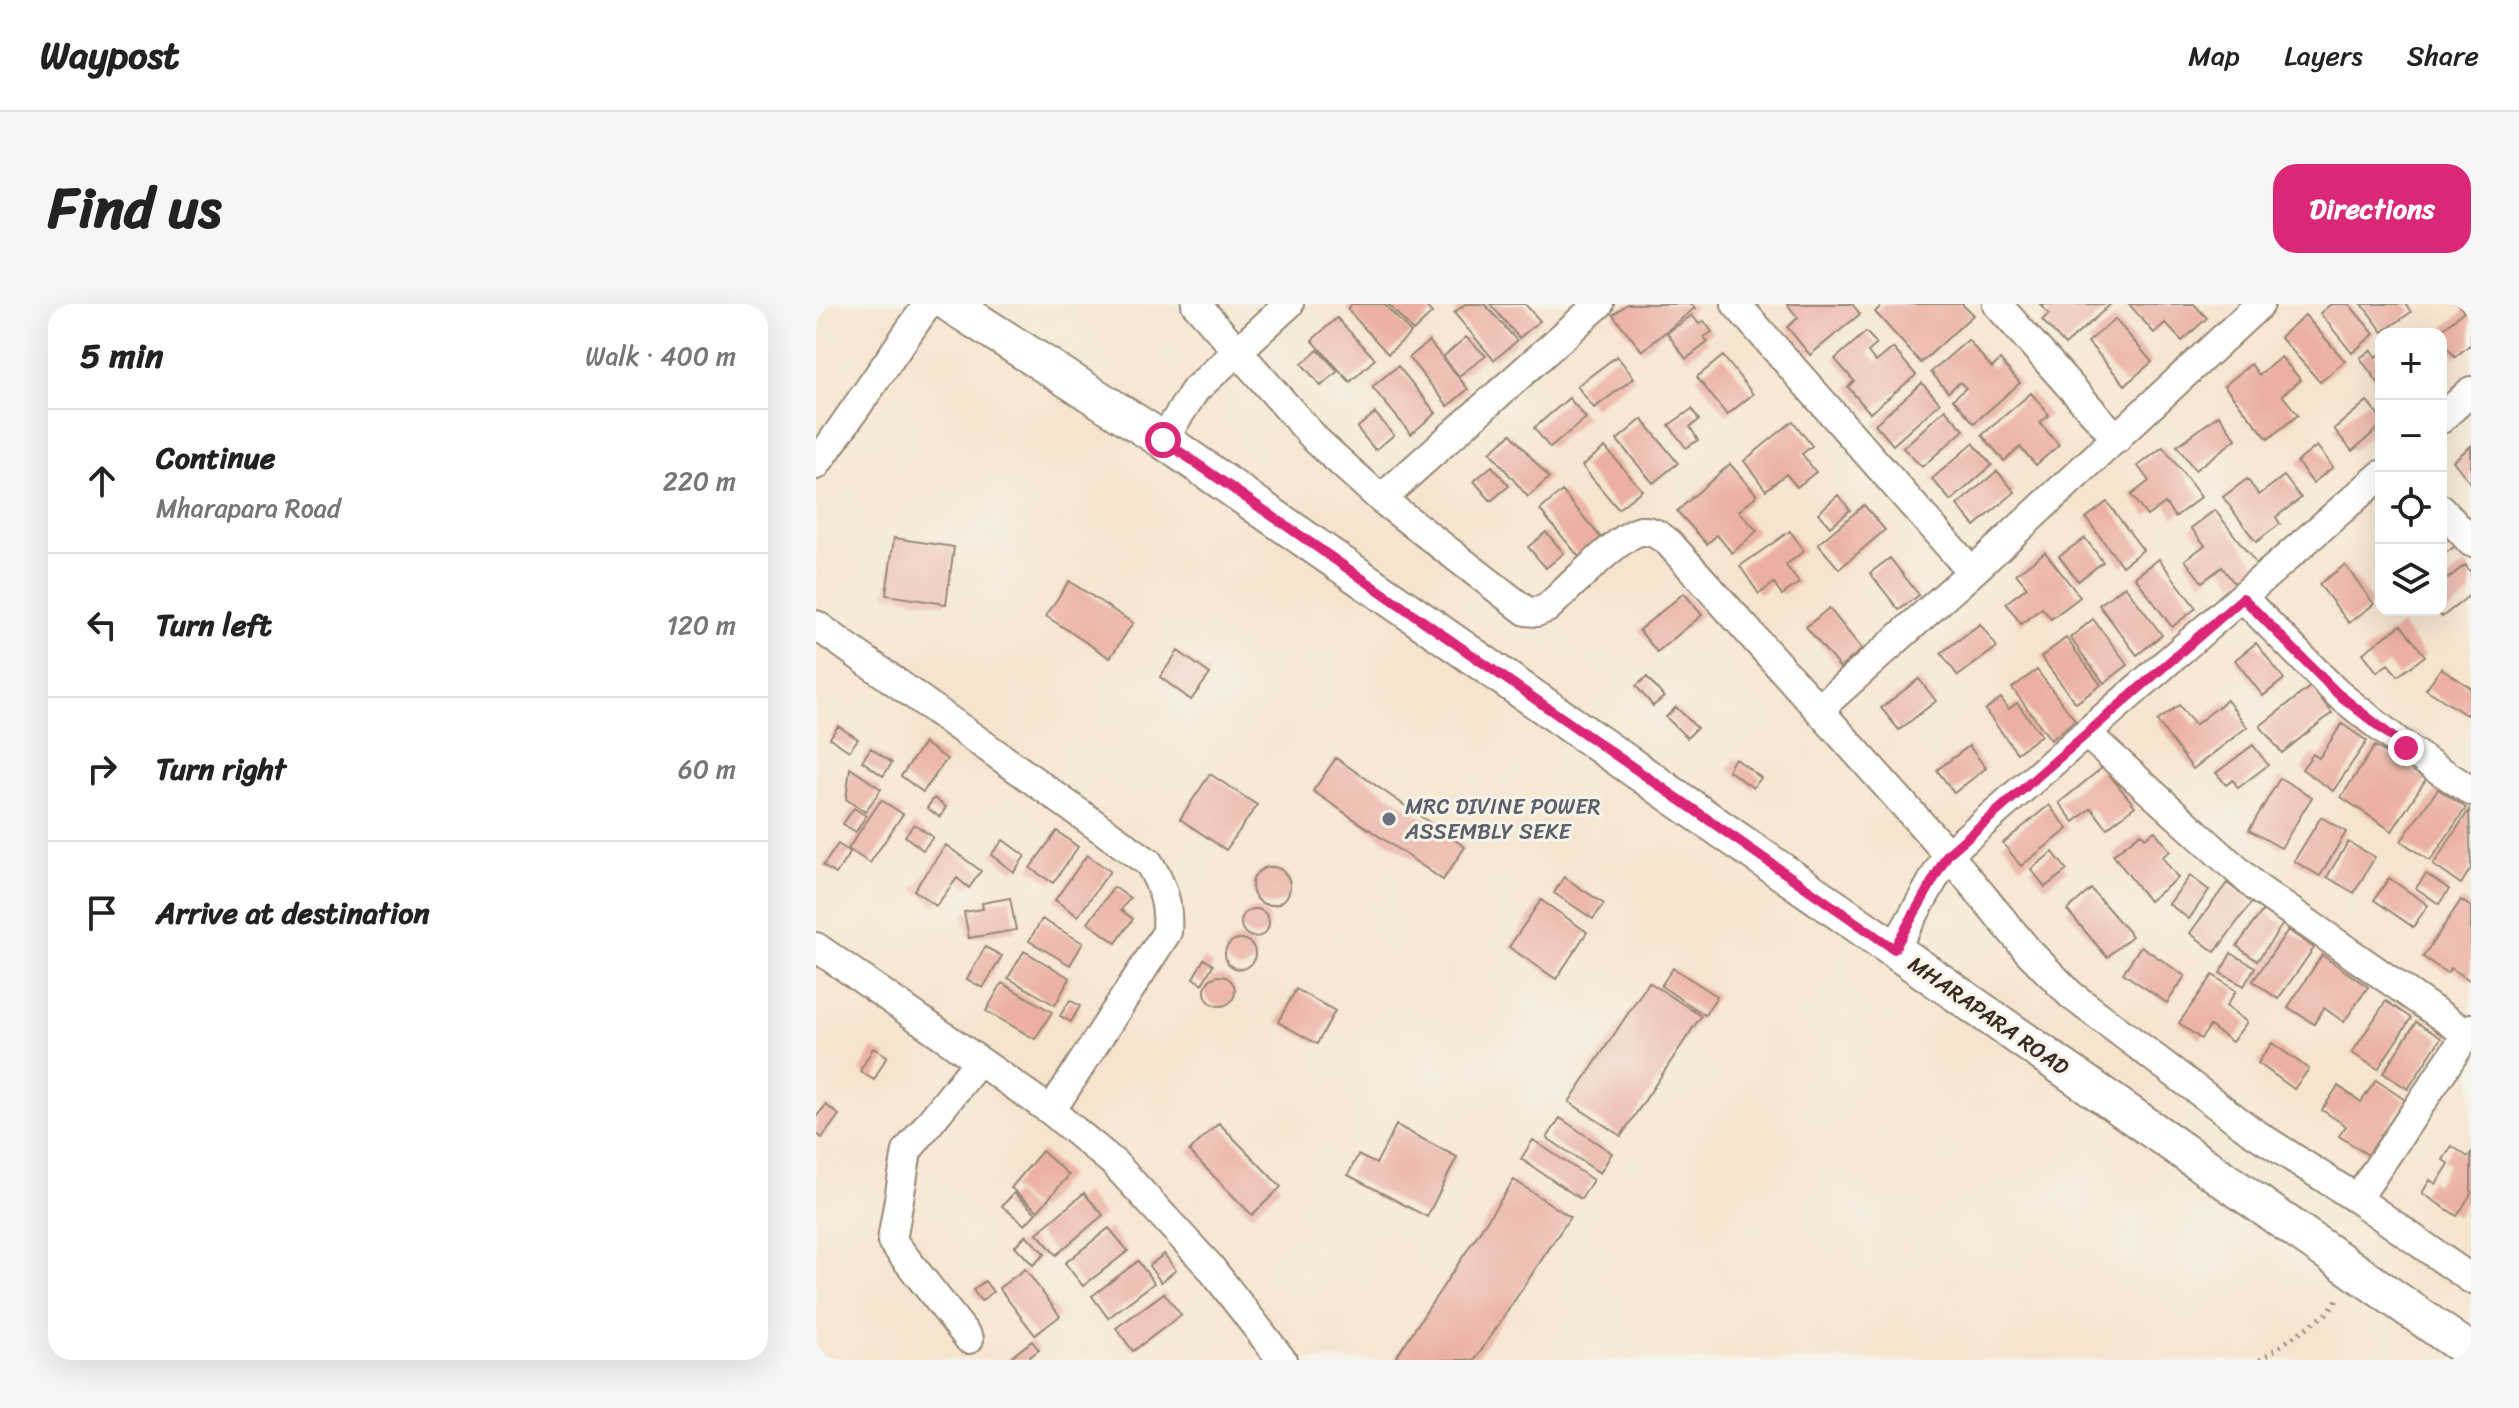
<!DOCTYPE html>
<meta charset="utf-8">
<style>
:root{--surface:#fff;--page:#f6f6f6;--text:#222;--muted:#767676;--line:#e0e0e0;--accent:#db2777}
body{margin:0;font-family:Sriracha,sans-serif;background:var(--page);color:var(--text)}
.controls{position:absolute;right:24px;top:24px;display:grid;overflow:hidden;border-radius:16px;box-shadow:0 8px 32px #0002}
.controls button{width:72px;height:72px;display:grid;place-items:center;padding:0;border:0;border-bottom:2px solid var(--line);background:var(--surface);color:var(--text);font:40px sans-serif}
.stop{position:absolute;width:24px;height:24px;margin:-18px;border:6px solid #db2777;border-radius:50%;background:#fff}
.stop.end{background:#db2777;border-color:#fff;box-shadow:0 2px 8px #0008}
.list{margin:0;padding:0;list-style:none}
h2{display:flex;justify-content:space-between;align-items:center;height:104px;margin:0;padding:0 32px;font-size:34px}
h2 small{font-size:26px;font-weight:400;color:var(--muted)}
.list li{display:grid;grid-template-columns:52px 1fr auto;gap:24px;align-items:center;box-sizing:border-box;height:144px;padding:0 32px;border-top:2px solid var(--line)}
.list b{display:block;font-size:30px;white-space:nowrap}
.list p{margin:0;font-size:26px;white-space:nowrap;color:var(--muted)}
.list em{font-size:26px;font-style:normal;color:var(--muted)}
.icon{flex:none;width:44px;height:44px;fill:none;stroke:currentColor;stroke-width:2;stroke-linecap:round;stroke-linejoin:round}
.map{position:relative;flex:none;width:1655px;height:1056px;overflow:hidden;border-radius:24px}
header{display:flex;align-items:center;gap:48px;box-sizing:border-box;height:112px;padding:0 40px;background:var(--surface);border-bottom:2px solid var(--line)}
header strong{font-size:38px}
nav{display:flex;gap:44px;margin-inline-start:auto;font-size:28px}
.intro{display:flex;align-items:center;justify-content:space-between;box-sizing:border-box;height:192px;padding:0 48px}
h1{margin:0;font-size:56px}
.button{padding:20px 36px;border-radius:24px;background:var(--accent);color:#fff;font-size:28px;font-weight:700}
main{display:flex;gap:48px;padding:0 48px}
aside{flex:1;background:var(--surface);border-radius:24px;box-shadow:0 8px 32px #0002}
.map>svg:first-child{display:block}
.building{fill:#ebb0a3}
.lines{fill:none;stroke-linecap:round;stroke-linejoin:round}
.minor-casing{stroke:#988876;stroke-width:32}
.major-casing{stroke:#988876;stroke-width:40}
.path{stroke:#988876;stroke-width:5;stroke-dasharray:2 6;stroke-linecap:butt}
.minor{stroke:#fff;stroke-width:28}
.major{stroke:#fff;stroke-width:36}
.route{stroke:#db2777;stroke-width:10}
.worship-dot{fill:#6b7280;stroke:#f7f3e8;stroke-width:3}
.labels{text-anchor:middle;stroke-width:6;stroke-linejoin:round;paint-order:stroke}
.worship-label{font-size:22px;fill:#5b616d;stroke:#f7f3e8;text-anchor:start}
.street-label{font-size:22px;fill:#3b2a1e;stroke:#f7f3e8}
</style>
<header>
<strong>Waypost</strong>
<nav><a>Map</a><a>Layers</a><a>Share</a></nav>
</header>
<div class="intro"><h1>Find us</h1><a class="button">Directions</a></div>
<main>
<aside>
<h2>5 min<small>Walk · 400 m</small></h2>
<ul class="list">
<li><svg class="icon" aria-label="ahead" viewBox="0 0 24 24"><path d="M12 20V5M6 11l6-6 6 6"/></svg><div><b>Continue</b><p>Mharapara Road</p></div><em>220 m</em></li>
<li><svg class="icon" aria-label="left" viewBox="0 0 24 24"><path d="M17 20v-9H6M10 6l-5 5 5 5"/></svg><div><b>Turn left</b></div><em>120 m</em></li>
<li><svg class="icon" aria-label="right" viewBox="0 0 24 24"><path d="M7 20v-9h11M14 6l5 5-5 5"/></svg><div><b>Turn right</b></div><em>60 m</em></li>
<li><svg class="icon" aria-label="arrive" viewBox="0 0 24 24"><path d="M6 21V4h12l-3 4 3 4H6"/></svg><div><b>Arrive at destination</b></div></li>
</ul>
</aside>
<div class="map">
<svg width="1655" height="1056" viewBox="0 0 1655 1056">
<rect width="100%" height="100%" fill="#f7f3e8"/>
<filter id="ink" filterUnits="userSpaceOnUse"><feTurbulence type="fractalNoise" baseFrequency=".0125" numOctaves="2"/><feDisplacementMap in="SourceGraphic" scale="16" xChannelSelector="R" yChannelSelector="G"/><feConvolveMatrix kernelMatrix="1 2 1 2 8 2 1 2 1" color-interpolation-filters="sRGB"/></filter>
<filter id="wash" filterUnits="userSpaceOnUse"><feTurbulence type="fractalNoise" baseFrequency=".006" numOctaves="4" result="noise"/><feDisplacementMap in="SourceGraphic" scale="32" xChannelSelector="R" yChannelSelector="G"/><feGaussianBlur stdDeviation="1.8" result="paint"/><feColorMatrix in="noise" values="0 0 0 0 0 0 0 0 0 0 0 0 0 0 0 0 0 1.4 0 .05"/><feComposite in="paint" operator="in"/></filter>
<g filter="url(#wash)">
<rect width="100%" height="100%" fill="#f5e5cf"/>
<g id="blocks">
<!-- building -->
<path class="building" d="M536,0H568L595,29L572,50L531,5Z
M572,0H608L616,9L597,27Z
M649,0H669L701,37L678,56L638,9Z
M674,0H709L724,17L703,34Z
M811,0H876L879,4L826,47L797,11Z
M971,0H1036L1044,10L994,51L971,23L982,14Z
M1067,0H1146L1157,11L1105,59L1059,8Z
M1224,0H1295L1249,41L1226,16L1233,10Z
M1313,0H1378L1391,14L1366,37L1349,19L1338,29Z
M1515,0H1533L1558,30L1536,49L1504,9Z
M1546,0H1589L1595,8L1567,28Z
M1642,0H1655V40L1639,53L1625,36V30H1620L1648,7Z
M876,11L883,20L888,17L896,28L888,33L892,38L870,55L851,29Z
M1489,11L1529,57L1504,78L1464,33Z
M521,14L559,55L534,78L496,36Z
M1299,15L1336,58L1309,81L1272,38Z
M1050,28L1061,40L1052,48L1060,58L1077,44L1100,71L1054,109L1032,83L1038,77L1019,55Z
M650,33L670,52L643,72L627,53Z
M1152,36L1176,64L1184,56L1204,79L1158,119L1137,95L1150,84L1144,78L1132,88L1115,68Z
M613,37L652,85L632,102L593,54Z
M502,46L522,67L505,82L486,60Z
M1555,46L1560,53L1565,49V83L1544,54Z
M801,52L818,74L778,104L761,82Z
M907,52L937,90L911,111L881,73Z
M1465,53L1485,76L1466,91L1482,111L1452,135L1408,82L1435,60L1443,71Z
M582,62L620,109L595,130L556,83Z
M1106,79L1124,99L1077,141L1059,120Z
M1215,89L1233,111L1224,119L1243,141L1220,161L1204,143L1188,157L1166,131Z
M753,94L770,114L734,144L718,124Z
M1551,97L1565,114V122L1536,147L1518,125Z
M876,105L883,116L874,123L882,136L870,144L853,121Z
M1129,105L1148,126L1106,163L1087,144Z
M559,109L578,131L559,146L541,124Z
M1403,111L1420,135L1379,166L1361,142Z
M826,115L862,159L837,179L801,136Z
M977,117L996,142L986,150L1000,168L981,183L970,170L950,186L928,157Z
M695,130L733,174L712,193L674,148Z
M1157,139L1176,161L1135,197L1116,175Z
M1501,142L1517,163L1497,179L1481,158Z
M1655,142V180L1637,157Z
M789,143L826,186L802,205L766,162Z
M1347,143L1385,193L1359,213L1349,199L1331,212L1315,191L1333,177L1322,162Z
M914,160L941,191L923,207L941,227L916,249L901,231L891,240L861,207Z
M676,162L693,182L675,197L658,177Z
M1181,167L1199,188L1159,222L1141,201Z
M1468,172L1485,194L1460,213L1464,220L1440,238L1407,193L1431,175L1443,191Z
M746,187L786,235L764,254L724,206Z
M1022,191L1034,206L1014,223L1002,209Z
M1291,198L1327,246L1306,262L1270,214Z
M1048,201L1069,226L1023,265L1002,240Z
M1399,206L1442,262L1419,280L1406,263L1386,278L1369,256L1389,241L1375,224Z
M1625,224L1639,242L1625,253Z
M974,227L988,247L970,261L983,279L966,291L958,279L943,290L924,262Z
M730,228L748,249L730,264L712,243Z
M78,234L138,243L130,300L70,291Z
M1269,234L1287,258L1262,277L1243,252Z
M1229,248L1264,293L1235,315L1226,304L1205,320L1190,299L1211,283L1200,270Z
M1074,254L1103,291L1083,306L1054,269Z
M1343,255L1380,304L1356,323L1319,273Z
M1529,261L1558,300L1533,319L1503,280Z
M1649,261L1655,268V290L1626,313L1620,306H1625V280Z
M253,277L317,319L294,354L230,312Z
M1309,282L1346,331L1321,351L1283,301Z
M868,289L886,311L841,348L823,326Z
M1013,304L1046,345L1024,364L990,323Z
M1277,315L1312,361L1288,379L1254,334Z
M1164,320L1181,343L1142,372L1125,349Z
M1585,321L1609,352L1582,372L1572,360L1561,368L1547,349Z
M1250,334L1285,381L1260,399L1225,353Z
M1440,339L1468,375L1447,392L1419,356Z
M362,347L394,370L375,396L344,373Z
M1625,364L1655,384V404L1650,411L1610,385Z
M1221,366L1259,416L1235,436L1196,384Z
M831,373L848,393L837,402L820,382Z
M1103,375L1120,397L1083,426L1065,404Z
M1495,382L1516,409L1466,449L1444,422Z
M1185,394L1193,405L1201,399L1225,431L1201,449L1169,406Z
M1411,396L1431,423L1377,465L1341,417L1363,401L1379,421Z
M860,403L881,424L871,434L850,413Z
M1526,420L1551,437L1517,487L1486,465L1497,450L1503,454Z
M22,422L42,435L33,447L14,434Z
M108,439L131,455L107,488L85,472Z
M1437,441L1452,461L1422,484L1417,476L1410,481L1400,469Z
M1153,442L1170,464L1138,489L1121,466Z
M1559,442L1610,475L1576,527L1525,493Z
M55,444L76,459L67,472L46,457Z
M520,454L649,543L627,576L497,487Z
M919,454L945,474L937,484L912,466Z
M1287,463L1319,502L1291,524L1275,504L1258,518L1243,499Z
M34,464L65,485L49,508L30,495Z
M394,470L441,501L410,546L364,515Z
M1464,474L1496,493L1465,544L1433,526Z
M1622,485L1650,504L1614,557L1585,537Z
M118,494L130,503L124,513L111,504Z
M65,496L87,510L54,559L32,545Z
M1233,501L1252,525L1205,562L1187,539Z
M38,504L50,512L40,528L27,520Z
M1653,506L1655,564L1645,580L1617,561Z
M1505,513L1530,528L1504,572L1478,557Z
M98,520L117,533L107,546L89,532Z
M241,527L262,543L237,579L214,564Z
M1339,527L1354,547L1346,553L1362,574L1333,597L1297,551L1325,529L1329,534Z
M187,536L209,552L198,568L175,551Z
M1532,538L1559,553L1538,589L1511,573Z
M22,540L34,548L20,570L7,562Z
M130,541L165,567L153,584L141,574L120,602L98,586Z
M1237,548L1251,566L1229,583L1215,565Z
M271,551L294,567L262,612L239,596Z
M436 582a19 19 0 1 1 38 0a19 19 0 1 1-38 0Z
M1610,570L1633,585L1623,600L1600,584Z
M1374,572L1393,586L1373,615L1353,600Z
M748,573L788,600L777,615L738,589Z
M1573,574L1612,601L1597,623L1558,596Z
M1411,579L1436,598L1399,648L1374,629Z
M298,583L314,594L305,606L317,615L300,639L272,619Z
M1275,585L1316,632L1291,653L1251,606Z
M194,594L200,626L153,634L148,608L167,605L166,599Z
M725,596L771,628L740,675L693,643Z
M1645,596L1655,603V677L1635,664L1631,669L1607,653Z
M425 619a14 14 0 1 1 28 0a14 14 0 1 1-28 0Z
M1447,606L1467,620L1441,657L1421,642Z
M226,615L267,639L254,661L213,637Z
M1472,626L1498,644L1462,695L1437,677Z
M409 650a15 15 0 1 1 30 0a15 15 0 1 1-30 0Z
M1325,642L1369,672L1351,699L1307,669Z
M169,643L186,652L167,684L151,675Z
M208,647L254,674L239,701L192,674Z
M1415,649L1439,663L1428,682L1404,669Z
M1506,651L1552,683L1528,718L1508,704L1498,720L1472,703Z
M388,655L397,661L386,680L377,674Z
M857,664L901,692L889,711L845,682Z
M1397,671L1420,687L1410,702L1431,718L1416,738L1394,722L1385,735L1363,719Z
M389 687a15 15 0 1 1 30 0a15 15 0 1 1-30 0Z
M833,678L885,712L805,832L753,798Z
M186,679L236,708L219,735L170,707Z
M480,685L519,707L501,740L462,718Z
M254,696L264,702L255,718L244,712Z
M1570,697L1595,714L1562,765L1536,749Z
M1600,718L1625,734L1592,785L1567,769Z
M1456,739L1493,765L1478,785L1442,759Z
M57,744L71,752L58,776L44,767Z
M1560,776L1589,796L1552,851L1523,832L1530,822L1506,806L1522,782L1545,798Z
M10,801L23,811L6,834L0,829V813Z
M744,814L796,849L784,869L731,834Z
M403,819L465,883L436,911L373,847Z
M580,821L641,853L611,913L532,871L542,851L560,860Z
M717,836L777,876L765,895L705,855Z
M1636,842L1652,853L1655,849V890L1641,912L1606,889L1614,876L1620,880L1633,860L1627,856Z
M226,847L253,871L222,907L195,884Z
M698,876L754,913L659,1056H578Z
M198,889L220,909L209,921L186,902Z
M268,889L287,911L240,951L221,929Z
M293,924L312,947L267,982L249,959Z
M210,931L229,950L217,961L199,942Z
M348,950L360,966L345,978L333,962Z
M322,957L338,979L292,1014L276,992Z
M209,965L244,1012L219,1031L183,984Z
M169,977L177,988L165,997L157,986Z
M348,989L365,1011L317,1047L300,1024Z
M216,1037L223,1046L209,1056H191Z"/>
</g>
</g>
<g filter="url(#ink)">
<use href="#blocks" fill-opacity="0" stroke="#988876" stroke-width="2"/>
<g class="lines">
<defs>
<path id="minor" d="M380,0L501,137L565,195L710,307L721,308L731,304C750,287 803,231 825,227C837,226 844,232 853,239L1132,550L1212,647L1255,691L1434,826L1541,895L1655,975
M920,0L1156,268
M1181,0L1301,135
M1625,115L1655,87
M347,136L379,86L473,0
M0,161L112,0
M565,195L783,0
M1625,205L1655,238
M1427,294L1521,389L1590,444L1655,487
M0,321L333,559C347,583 353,600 351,628L235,807
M1003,405L1156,268L1444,0
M1271,430L1441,584L1651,730
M0,643L235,807L298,859L394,963L466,1056
M1078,645L1132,550L1565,171
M1541,895L1655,724
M153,1035L76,937L91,847L163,757"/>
<path id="major" d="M134,0L347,136L1655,1048"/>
</defs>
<!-- minor casing -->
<use href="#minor" class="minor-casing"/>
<!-- major casing -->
<use href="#major" class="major-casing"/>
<!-- path -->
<path class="path" d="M1444,1056L1510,1010L1524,992"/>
<!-- minor -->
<use href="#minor" class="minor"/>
<!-- major -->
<use href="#major" class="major"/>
</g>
</g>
<g class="lines" filter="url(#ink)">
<!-- route -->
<path class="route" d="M347,136L1078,645L1132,550L1427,294L1521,389L1590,444"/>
</g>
<!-- markers -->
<circle class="worship-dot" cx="573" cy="515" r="8"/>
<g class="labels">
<!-- worship labels -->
<g class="worship-label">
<text x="589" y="510">MRC DIVINE POWER<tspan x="589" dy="25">ASSEMBLY SEKE</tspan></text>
</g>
<!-- street labels -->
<g class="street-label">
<text transform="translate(1173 711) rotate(35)" y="8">MHARAPARA ROAD</text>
</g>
</g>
</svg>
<div class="controls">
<button>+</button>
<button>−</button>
<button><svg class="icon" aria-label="locate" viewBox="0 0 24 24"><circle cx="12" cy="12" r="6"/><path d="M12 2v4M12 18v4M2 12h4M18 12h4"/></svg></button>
<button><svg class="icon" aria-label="layers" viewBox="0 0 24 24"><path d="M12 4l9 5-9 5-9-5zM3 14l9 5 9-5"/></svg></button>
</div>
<div class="stop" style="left:347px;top:136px"></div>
<div class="stop end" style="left:1590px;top:444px"></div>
</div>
</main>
